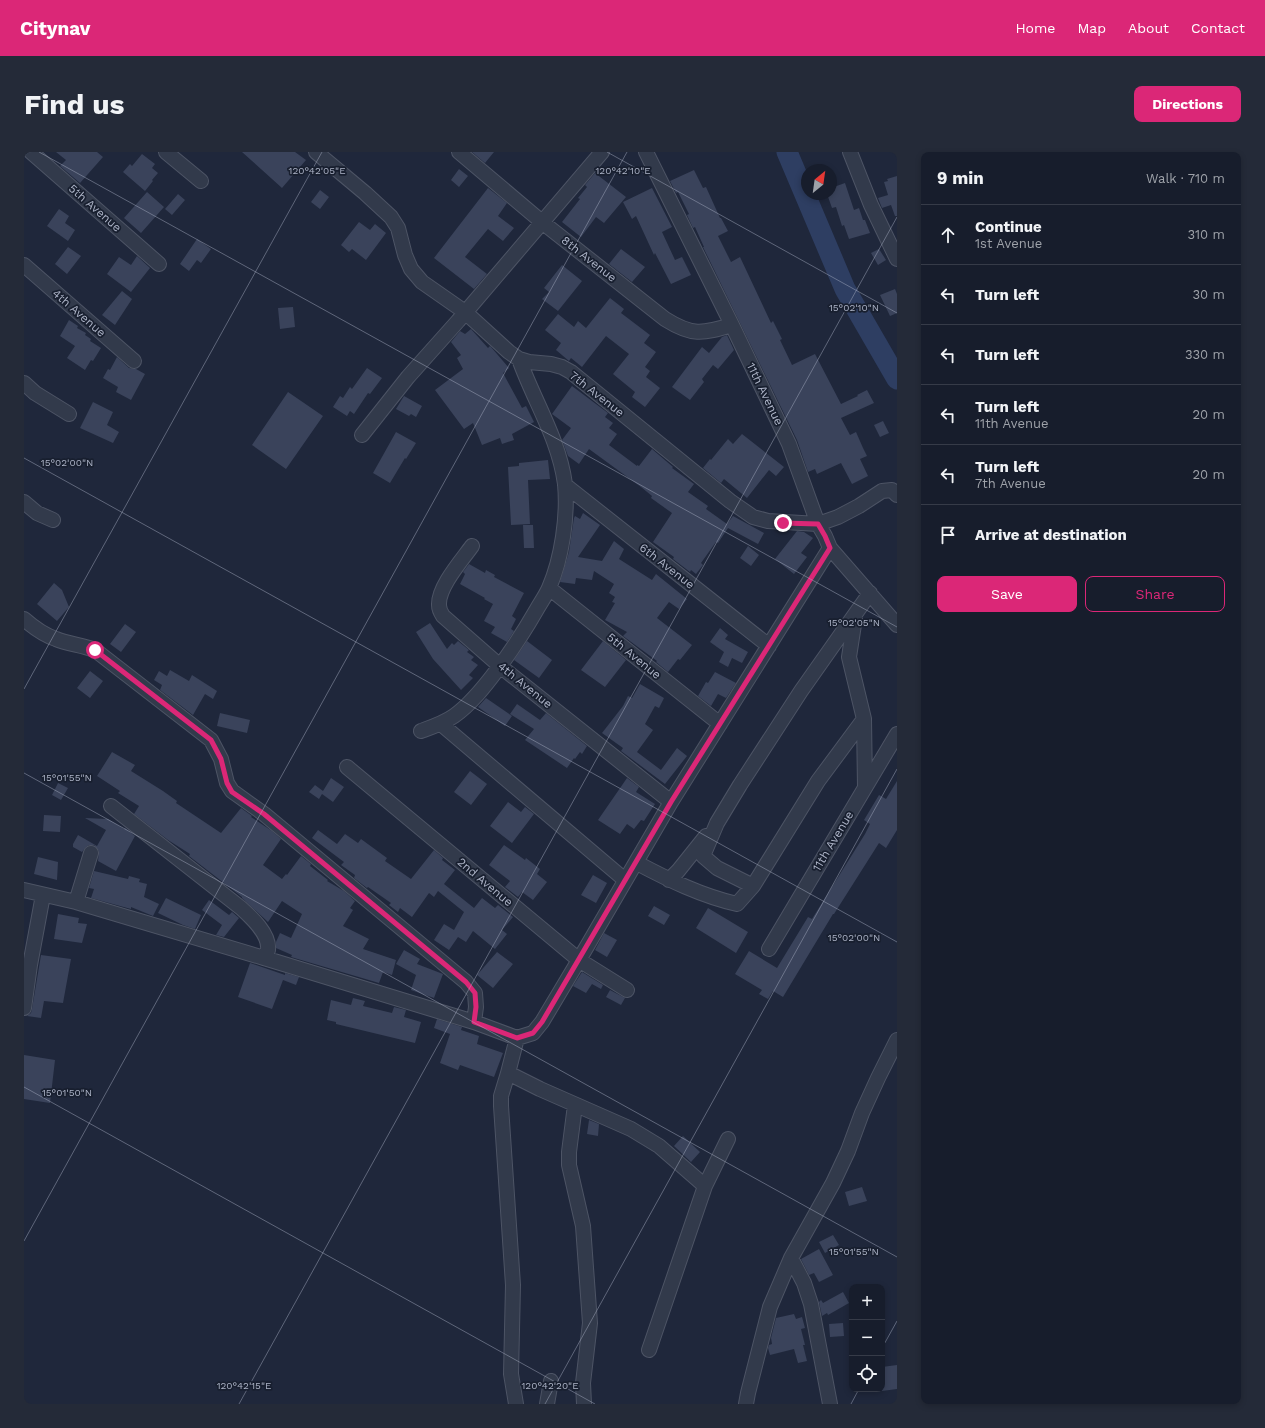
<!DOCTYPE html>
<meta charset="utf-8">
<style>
:root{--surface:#171d2c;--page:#242a38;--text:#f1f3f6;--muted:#9ea2a9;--line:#363b48;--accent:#db2777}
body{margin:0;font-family:"Work Sans",sans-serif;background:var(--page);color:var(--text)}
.controls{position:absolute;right:12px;bottom:12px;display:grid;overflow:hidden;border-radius:8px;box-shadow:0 2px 6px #0003}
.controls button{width:36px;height:36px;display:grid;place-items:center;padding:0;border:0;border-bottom:1px solid var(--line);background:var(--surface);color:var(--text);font:20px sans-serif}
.compass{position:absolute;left:777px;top:12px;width:36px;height:36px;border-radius:50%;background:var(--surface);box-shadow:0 2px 6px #0003;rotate:29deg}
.stop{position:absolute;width:12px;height:12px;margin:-9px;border:3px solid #db2777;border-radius:50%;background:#fff}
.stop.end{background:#db2777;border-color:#fff;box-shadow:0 1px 4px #0008}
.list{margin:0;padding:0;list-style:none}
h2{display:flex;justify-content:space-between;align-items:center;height:52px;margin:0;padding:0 16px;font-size:17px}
h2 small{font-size:13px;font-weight:400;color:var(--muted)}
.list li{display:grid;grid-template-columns:26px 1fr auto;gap:12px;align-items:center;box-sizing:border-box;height:60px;padding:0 16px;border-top:1px solid var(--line)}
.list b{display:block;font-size:15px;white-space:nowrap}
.list p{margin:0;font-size:13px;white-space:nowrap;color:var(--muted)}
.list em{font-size:13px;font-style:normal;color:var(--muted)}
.actions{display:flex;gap:8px;padding:12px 16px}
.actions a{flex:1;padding:9px 0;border:1px solid var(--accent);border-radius:8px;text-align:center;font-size:14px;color:var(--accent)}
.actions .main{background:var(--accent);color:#fff}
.icon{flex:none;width:22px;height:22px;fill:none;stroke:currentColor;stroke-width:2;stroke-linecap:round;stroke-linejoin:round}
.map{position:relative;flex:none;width:873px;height:1252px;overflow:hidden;border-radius:8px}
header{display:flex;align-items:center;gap:24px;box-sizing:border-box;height:56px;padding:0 20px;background:var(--accent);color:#fff}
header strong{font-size:19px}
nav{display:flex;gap:22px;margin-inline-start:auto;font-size:14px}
.intro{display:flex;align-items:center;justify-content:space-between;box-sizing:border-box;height:96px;padding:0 24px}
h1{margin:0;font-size:28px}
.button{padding:10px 18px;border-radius:8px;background:var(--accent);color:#fff;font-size:14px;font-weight:700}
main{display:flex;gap:24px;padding:0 24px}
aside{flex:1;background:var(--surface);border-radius:8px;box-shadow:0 2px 6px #0003}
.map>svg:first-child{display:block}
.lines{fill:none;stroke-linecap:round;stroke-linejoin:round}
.river{stroke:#2e3e62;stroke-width:21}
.building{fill:#3a435b}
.minor-casing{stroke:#4d5465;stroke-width:16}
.minor{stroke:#323a4b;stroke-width:14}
.route{stroke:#db2777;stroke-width:5}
.ticks{fill:none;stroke:#adb4c7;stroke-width:1;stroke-opacity:0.45}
.labels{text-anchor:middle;stroke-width:3.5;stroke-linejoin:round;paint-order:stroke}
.street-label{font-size:12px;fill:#adb4c7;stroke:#181f2f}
.ticks-label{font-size:10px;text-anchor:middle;fill:#adb4c7;stroke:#181f2f;stroke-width:3.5;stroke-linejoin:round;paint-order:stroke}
</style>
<header>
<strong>Citynav</strong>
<nav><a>Home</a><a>Map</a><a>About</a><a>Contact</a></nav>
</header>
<div class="intro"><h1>Find us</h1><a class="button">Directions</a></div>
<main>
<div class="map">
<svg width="873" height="1252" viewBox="0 0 873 1252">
<rect width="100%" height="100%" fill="#1f273b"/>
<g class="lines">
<!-- river -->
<path class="river" d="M763,0L821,137L873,227"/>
</g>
<!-- building -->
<path class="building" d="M32,0H73L79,5L56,31L36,14L42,8Z
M218,0H271L282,8L258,36Z
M448,0H470L461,11Z
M118,2L131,12L128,16L134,21L128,28L129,29L121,39L99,20L106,12L108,14Z
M435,17L444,24L435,35L427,28Z
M670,18L679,36L682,35L696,66H697L704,79L694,84L707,110L716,105L747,171L749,169L758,187L756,188L768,213L791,202L817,252L834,244L833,243L843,238L850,251L817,266L826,283L832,280L839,296L843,304L836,307L844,324L828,332L817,311L793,322L791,317L784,320L773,288L679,95H680L671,75L669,76L663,63L665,62L654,40L652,41L646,29Z
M571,21L602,45L580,71L572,65L557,85L538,70L556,47L554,46L563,35L561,33Z
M873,24V64H871L867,53L858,56L854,46L864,43L860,30L864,29L863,27Z
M821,31L830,58L835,56L839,68H841L846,81L825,87L820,73L818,74L812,55L808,56L803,42H807V36Z
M464,36L483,51L474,64L490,76L479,89L464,77L441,105L463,122L450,137L410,106Z
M628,36L648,75L638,80L651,108L658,105L667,123L647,132L631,101L630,103L612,64L608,67L599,50Z
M296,38L305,45L296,57L287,50Z
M123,40L140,55L117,81L100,66Z
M154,42L161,48L148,63L141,57Z
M35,57L45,64L41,71L51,78L44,89L23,74Z
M335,70L346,78L351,72L362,81L342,108L328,97L325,100L317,93Z
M173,87L187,97L177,111L173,108L165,119L156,112Z
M44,95L57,104L43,122L31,112Z
M597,97L621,115L608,130L585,112Z
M855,97L862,108L854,113L847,101Z
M113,104L126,116L107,140L83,122L95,105L107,113Z
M538,113L558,129L534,159L518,147L525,140L520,136Z
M871,137L873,142V161L866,164L856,143Z
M98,139L108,147L91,173L78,163Z
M586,146L600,157L597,161L626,183L620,191L632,200L621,215L626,219L622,225L636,236L621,255L608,245L611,240L589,222L605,202L582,184L558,215L547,206L545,209L532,198L537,191L521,178L534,162L550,175L554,169L562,176Z
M269,155L271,175L256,177L254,156Z
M45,168L54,174L53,176L62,181L61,183L67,187L66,189L77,196L69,209L67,208L61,218L43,206L51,194L36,184Z
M447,177L464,196L466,194L467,195L485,216L479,221L498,256L502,254L510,270L488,282L490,288L478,292L476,286L458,293L449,271L440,277L411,238L439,217L433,206L437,203L427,190L436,179L441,182Z
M703,183L710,198L694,217L689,213L678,227L680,230L666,248L648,235L678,195L685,201L698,185Z
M93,205L105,216L112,217L121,222L107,248L92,240L94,235L79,226L84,217L86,218Z
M343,216L358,226L346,242L344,241L330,262L326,259L323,264L309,255L316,244L319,246L326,235L328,237Z
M548,234L584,261L581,265L589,271L585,276L593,282L585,293L613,314V313L615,314L628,297L649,315L648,316L670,332L664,340L684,354L682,357L703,372L709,364L740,381L734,392L704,376L694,391L692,390L677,411L679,413L672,422L667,418L666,420L649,407L650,405L629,390L648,361L627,346L628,344L617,335L565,297L555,312L544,304L538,288L547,276L528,262Z
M264,240L299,264L262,317L228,293Z
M380,244L398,254L392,265L387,262L385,264L372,257Z
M69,250L89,260L83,273L95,280L89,291L56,276Z
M859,269L865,281L856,285L850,273Z
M372,280L392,291L382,307L381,306L366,331L349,321Z
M718,282L760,315L752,324L745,318L723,346L700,327L697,331L679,316L686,307L687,308L704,287L709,292Z
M524,308L526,327L504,328L506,372L487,373L484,315L495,314V311Z
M559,361L576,373L554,405L578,409L590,389L600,397L595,407L628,428L632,422L663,447L655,457L645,450L633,466L668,493L656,508L654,507L644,520L632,510L633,509L599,484L603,480L581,468L591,451L588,450L591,445L585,441L590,432L570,419L568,428L552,426L551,432L536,430L545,400L550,366L551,364L556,367Z
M499,373H509L510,396H500Z
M773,379L780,380L789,386L777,401L783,405L770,422L751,407Z
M724,394L735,403L727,414L716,406Z
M445,412L461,421L462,418L471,423L470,425L500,441L488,464L492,467L487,477L490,479L483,490L467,481L471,475L460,469L469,452L460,447L461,446L436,432L441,422L439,420Z
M30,431L38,438L45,455L33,469L13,452Z
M406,471L423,497L428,491L430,493L434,489L445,498L443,500L450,505L447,508L454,513L445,523L449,526L437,538L409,507L392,480Z
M101,472L112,480L97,500L86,492Z
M696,476L704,483L701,487L724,500L718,511L708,506L704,515L695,510L700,500L686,490Z
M503,489L528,508L515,526L490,508Z
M579,489L602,508L581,535L557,518Z
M146,518L165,529L168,523L193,539L189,547L181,542L169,563L136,538L138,533L130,528L135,519L143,524Z
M66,519L79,529L66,546L53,536Z
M691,520L712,531L702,546L694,542L687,554L674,544L682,530L684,531Z
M616,532L640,546L635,556L631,554L621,572L629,578L613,600L637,618L653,596L663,604L641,632L597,599L599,596L578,581L599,554L604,544L608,546Z
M462,546L488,564L481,574L454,555Z
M493,552L516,568L522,561L563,594L558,602L556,600L551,607L550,606L543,616L501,588L510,577L486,562Z
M196,561L226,568L223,581L193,574Z
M88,600L111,613L107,619L139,639L153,649L152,651L197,681L217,656L228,664L227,665L248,679L257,687L239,713L258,727L262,722L263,723L277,704L287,712L286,714L304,728L303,729L320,739L331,749L326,756L329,758L319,774L345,787L339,797L372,808L368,823L359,820L355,831L267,805L268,803L252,796V790L256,781L267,786L278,762L258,749L244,770L218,746V745L165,704L166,702L144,688L110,662L115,654L94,641L96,639L73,624Z
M446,619L463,632L447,653L430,640Z
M307,626L320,635L309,650L298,642L295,647L285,640L291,633L299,639Z
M603,626L615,635L612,640L631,652L620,669L617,668L610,677L603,672L596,682L574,668Z
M873,629V678L862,696L855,691L810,762H809L759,845L749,839L744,847L735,842L738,838L711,822L725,799L753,816L784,765L788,767L841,682L846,672L840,668L855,643L862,647Z
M34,631L44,636L37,648L28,643Z
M484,650L497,660L501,655L510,662L488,691L466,674Z
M20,663L37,664L36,680L19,679Z
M61,666L84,667L100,677L101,676L111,684L92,719L74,709L75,699L70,693H65L62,695L58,700L49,695V692L54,683L73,694L82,678Z
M294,678L313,692L321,682L334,691L337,687L363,706L361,709L387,727L410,698L419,706L418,708L431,718L420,732L450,756L458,746L471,756L474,753L489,765L478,778L483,782L471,797L449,779L442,790L434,785L425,798L410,788L420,772L430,778L440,760L414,739L410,745L405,741L388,765L376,756L374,760L365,753L367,751L344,735L343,736L330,726L331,723L317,713L320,710L288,686Z
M480,693L501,708L502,706L516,717L513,722L523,730L509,748L498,740L494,745L481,735L486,729L465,713Z
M14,705L34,710L33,728L10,722Z
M70,719L104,727L105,724L116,727L115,730L123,732L120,745L135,752L129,764L107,755V757L67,746L70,737L65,736Z
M569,723L583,731L572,751L557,743Z
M142,746L177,763L171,777L159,773L134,761Z
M185,748L205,763L208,760L215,766L200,785L192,783L198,773L178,758Z
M630,754L646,763L640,773L624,764Z
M684,756L724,780L712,801L672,776Z
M34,762L55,766L54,771L63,772L58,791L30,787Z
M580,781L593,788L583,805L571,798Z
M380,798L396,807L393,812L419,822L410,846L387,838L392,823L372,812Z
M473,800L489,812L469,836L453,823Z
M17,803L47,807L39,851L20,849L17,866L3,864L7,861L8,857Z
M226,811L261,823V821L275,825L272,833L259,828L248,857L214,845Z
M558,820L579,833L577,837L568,832L562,841L549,834Z
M586,838L601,846L597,853L582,845Z
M329,846L341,849L339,854L368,861L370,855L382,858L380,865L397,870L391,891L312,872V870L303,868L307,848L327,853Z
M413,867L438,875L437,878L455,884L453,892L479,901L470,925L436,913L434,918L416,911L426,882L410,876Z
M0,903L31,908L26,951L0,947Z
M565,968L575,972L574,984L563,982Z
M659,984L676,1000L667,1010L650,994Z
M838,1035L843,1049L825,1054L821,1040Z
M809,1083L815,1093L801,1101L795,1090Z
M795,1097L809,1123L795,1130L790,1121L785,1123L777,1107Z
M819,1140L825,1151L804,1163L803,1161L798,1164L795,1150L797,1148L799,1151Z
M770,1162L772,1167L778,1165L781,1176L777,1177L781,1193H779L783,1209L774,1211L770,1197L746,1203L744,1196L745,1193L748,1192L747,1186L752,1166Z
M819,1171L820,1184L806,1185L805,1172Z
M873,1213V1237L858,1239V1215Z"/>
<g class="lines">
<defs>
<path id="minor" d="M7,0L135,112
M142,0L177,29
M292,0L341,41L367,65L374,76L381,103L387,117L398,130L441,160L485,200L495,207L505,210L527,212L538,215L547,220L706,349L729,365L744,369L794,372L814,365L835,354L858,339L868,338L873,343
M435,0L518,70L641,167C668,184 678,182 708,173
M622,0L708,173L765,292L794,372L801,384L806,396L873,473
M826,0L847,53L873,107
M0,113L110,209
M0,231L11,241L45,262
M338,283L384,225L434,169L578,0
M541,333L745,494
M0,350L13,361L29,368
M448,394C438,408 414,435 415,453C415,457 417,461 419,464L476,514L647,650
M525,436L696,572
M831,466L825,505L840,567L841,635
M0,467C9,475 20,483 32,487C44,492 58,493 71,498L187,588L197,607L203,631L208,639L240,662L442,830L451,841L452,855L450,870
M417,572L601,728
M397,579C408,575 420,571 430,564C447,552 461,534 473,518C488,498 501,478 513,457C517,450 522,443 525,436C538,406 544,364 541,332C535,287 510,249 495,207
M323,615L555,808L603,838
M87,654L217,756C227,765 246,782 244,798C243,800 241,804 240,806
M613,711C645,728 678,744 713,752L729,734L693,716L679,704L693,671L716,633L777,539L846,441
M645,728L654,719L682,684
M729,734L794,629L840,567
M0,738L52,750L240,806L450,870L493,886L509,881L518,870L555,808L647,650L806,396
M52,750L67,701
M745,797L873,582
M0,856L6,813L19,743
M493,886L484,921L516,937L607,977L635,994L681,1034
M484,921L477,944V954L489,1133L487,1222L492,1252
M551,953L545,1000V1013L559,1074L566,1171L559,1231L560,1252
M767,1106L780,1131L787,1152L806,1252
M625,1198L681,1034L704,987
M523,1252L527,1229
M722,1252L724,1241L746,1155L767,1106L809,1031L824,999L838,961L854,926L873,888"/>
</defs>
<!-- minor casing -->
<use href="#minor" class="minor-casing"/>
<!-- minor -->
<use href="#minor" class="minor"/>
</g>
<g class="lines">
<!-- route -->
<path class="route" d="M71,498L187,588L197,607L203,631L208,640L240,662L442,830L451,841L452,855L450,870L493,886L509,881L518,870L647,650L806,396L801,384L794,372L759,371"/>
</g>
<!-- ticks -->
<path class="ticks" d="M15,0L873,475M583,0L873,161M0,306L873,790M0,537L298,0M0,621L873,1105M0,935L571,1252M0,1089L603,0M858,1196L873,1169M0,1250L4,1252M215,1252L873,65M521,1252L873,617M827,1252L835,1237"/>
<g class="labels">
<!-- street labels -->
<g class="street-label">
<text transform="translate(71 56) rotate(41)" y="4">5th Avenue</text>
<text transform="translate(565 107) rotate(38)" y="4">8th Avenue</text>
<text transform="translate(55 161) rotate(41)" y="4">4th Avenue</text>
<text transform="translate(573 242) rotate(38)" y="4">7th Avenue</text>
<text transform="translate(741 242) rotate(64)" y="4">11th Avenue</text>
<text transform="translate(643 414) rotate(38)" y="4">6th Avenue</text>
<text transform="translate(610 504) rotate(39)" y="4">5th Avenue</text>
<text transform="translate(501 533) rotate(39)" y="4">4th Avenue</text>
<text transform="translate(809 689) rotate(-59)" y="4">11th Avenue</text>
<text transform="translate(461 730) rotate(40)" y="4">2nd Avenue</text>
</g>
</g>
<g class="ticks-label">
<text x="293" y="22">120°42'05"E</text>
<text x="599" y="22">120°42'10"E</text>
<text x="830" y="159">15°02'10"N</text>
<text x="43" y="314">15°02'00"N</text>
<text x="830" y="474">15°02'05"N</text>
<text x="43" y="629">15°01'55"N</text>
<text x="830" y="789">15°02'00"N</text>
<text x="43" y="944">15°01'50"N</text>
<text x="830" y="1103">15°01'55"N</text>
<text x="220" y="1237">120°42'15"E</text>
<text x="526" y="1237">120°42'20"E</text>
</g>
</svg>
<div class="controls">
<button>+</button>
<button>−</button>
<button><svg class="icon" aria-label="locate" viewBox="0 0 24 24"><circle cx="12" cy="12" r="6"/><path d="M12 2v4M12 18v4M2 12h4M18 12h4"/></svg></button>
</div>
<svg class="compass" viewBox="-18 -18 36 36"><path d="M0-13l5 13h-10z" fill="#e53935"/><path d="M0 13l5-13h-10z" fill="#9ea2a9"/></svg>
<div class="stop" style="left:71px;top:498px"></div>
<div class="stop end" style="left:759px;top:371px"></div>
</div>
<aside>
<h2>9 min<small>Walk · 710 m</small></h2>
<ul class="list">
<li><svg class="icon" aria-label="ahead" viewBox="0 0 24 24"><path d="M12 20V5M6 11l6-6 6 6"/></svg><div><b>Continue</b><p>1st Avenue</p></div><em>310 m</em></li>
<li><svg class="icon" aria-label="left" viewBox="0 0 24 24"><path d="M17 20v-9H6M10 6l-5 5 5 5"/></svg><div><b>Turn left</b></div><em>30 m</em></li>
<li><svg class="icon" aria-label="left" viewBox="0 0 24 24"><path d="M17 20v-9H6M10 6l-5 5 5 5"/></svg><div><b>Turn left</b></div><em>330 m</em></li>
<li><svg class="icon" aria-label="left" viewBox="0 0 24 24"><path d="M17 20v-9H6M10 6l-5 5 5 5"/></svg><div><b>Turn left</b><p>11th Avenue</p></div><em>20 m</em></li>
<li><svg class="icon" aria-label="left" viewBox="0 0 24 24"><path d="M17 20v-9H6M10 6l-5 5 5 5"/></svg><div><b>Turn left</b><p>7th Avenue</p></div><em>20 m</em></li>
<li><svg class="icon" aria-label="arrive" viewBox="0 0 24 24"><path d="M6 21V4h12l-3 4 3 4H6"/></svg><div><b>Arrive at destination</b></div></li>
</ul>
<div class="actions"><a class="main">Save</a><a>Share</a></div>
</aside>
</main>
